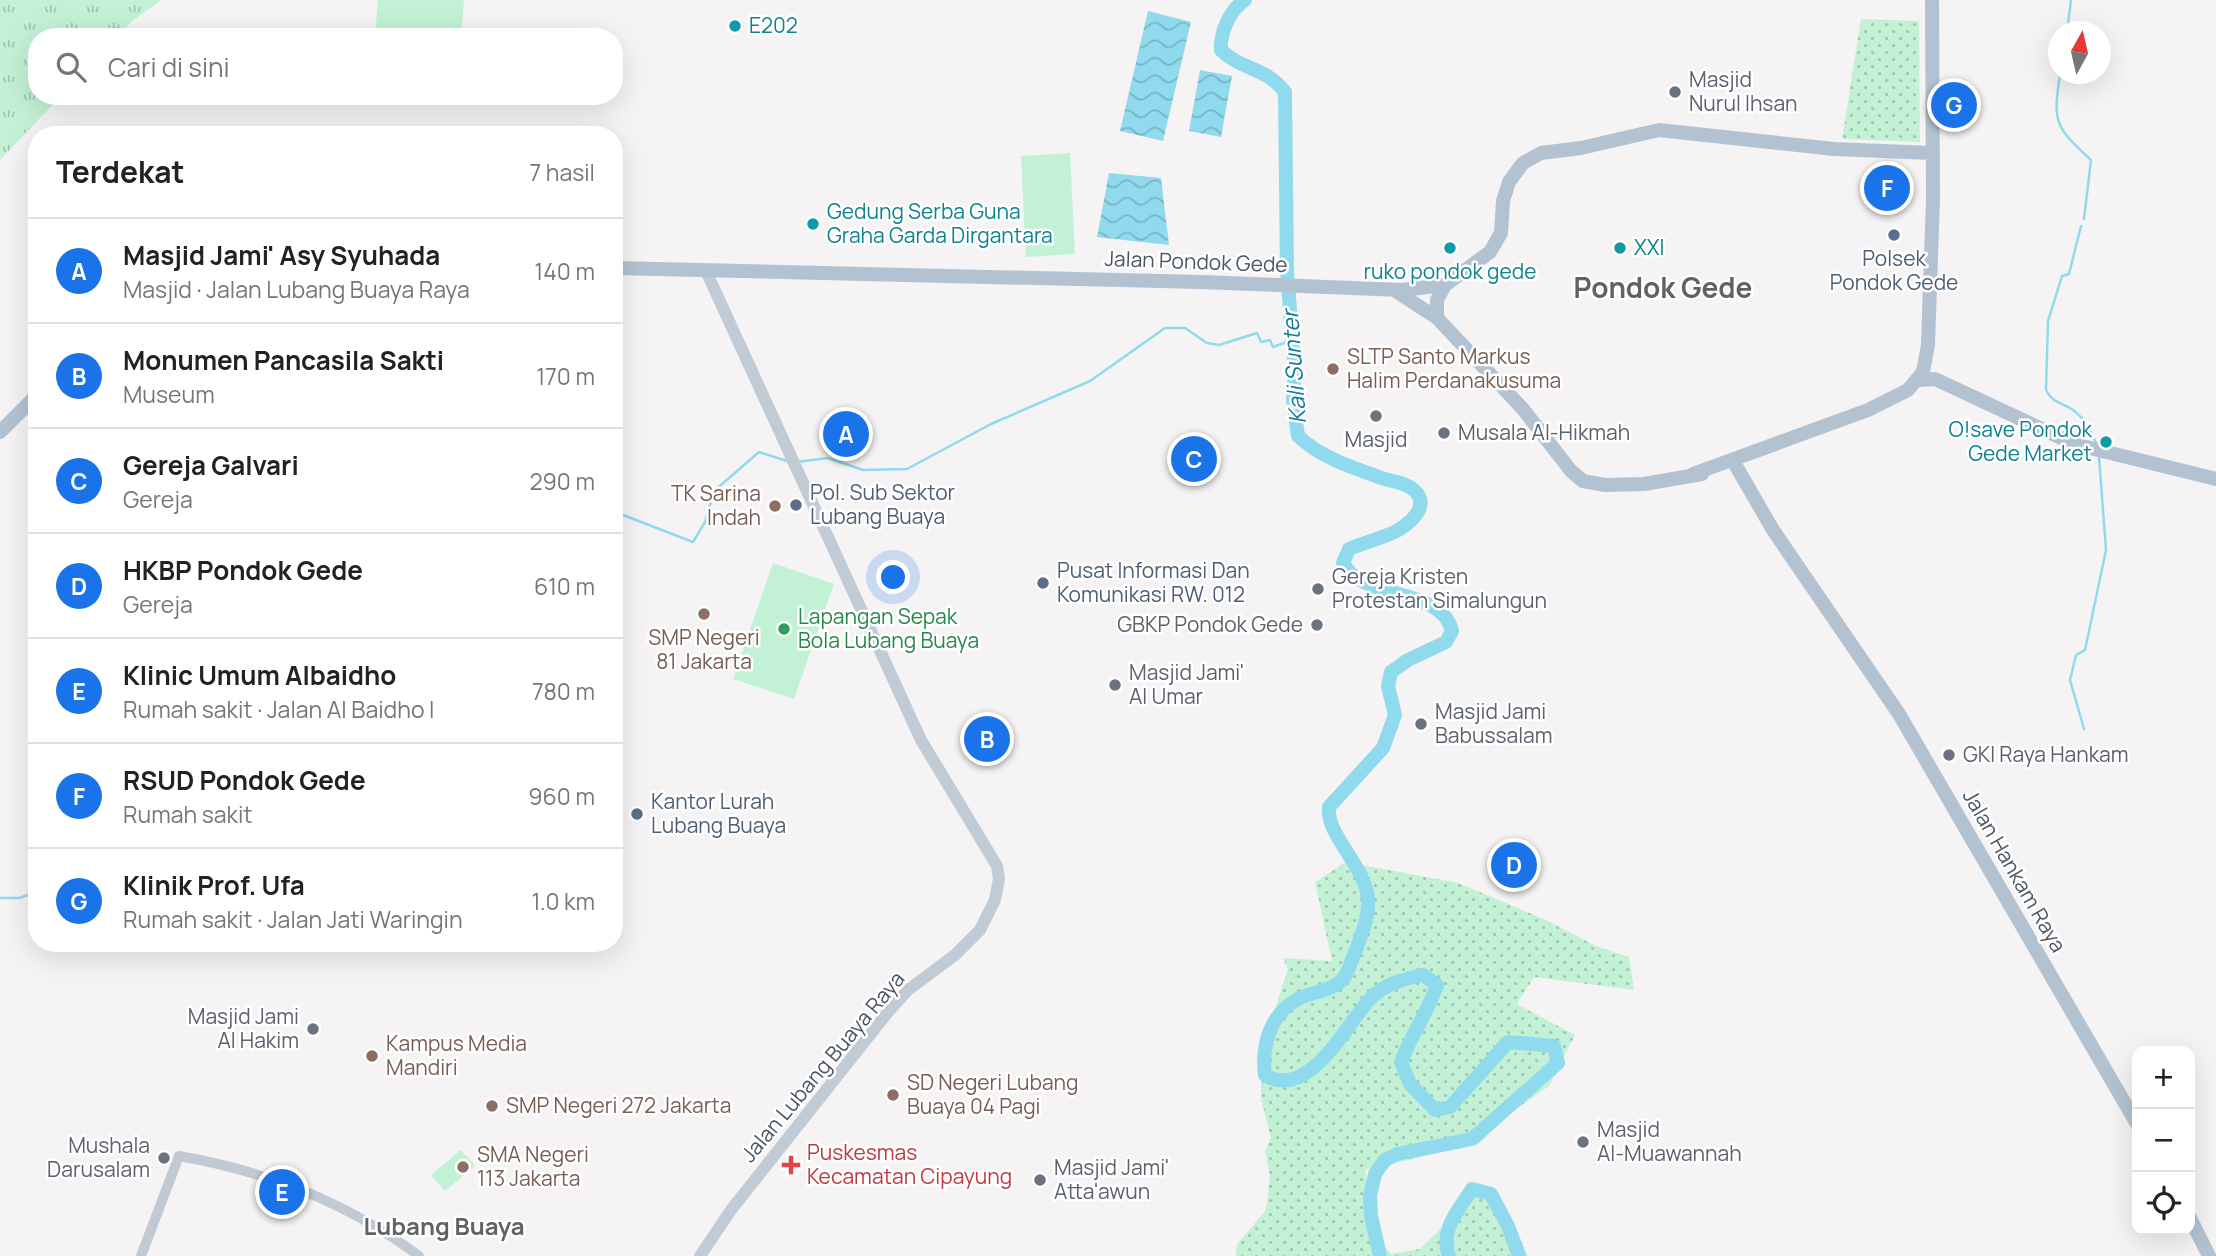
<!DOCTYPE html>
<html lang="id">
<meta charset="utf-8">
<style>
:root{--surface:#fff;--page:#f2f2f2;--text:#222;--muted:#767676;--line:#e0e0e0;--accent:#1a73e8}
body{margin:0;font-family:Manrope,sans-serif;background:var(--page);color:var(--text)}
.controls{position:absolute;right:21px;bottom:21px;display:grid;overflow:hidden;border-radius:14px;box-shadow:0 7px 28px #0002}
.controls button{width:63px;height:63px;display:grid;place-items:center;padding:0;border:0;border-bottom:2px solid var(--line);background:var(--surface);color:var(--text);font:35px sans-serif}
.compass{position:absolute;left:2048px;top:21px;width:63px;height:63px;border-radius:50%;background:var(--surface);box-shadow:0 7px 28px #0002;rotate:8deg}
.you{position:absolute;left:894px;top:578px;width:24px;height:24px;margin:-18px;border:5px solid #fff;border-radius:50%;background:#1a73e8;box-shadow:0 0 0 10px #1a73e833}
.badge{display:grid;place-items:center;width:46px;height:46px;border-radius:50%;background:var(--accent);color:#fff;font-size:23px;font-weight:700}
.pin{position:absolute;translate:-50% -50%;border:4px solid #fff;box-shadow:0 2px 7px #0006}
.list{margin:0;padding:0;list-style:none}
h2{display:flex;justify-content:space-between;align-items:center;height:91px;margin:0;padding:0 28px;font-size:30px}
h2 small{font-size:23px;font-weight:400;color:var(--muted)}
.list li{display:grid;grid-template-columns:46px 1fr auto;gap:21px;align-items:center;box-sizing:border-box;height:105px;padding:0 28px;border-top:2px solid var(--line)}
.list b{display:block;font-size:26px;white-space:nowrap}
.list p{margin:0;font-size:23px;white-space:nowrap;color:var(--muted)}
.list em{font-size:23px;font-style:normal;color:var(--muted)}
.icon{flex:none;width:38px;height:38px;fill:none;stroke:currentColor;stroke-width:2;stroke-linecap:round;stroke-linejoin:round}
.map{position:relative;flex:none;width:2216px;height:1256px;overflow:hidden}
.search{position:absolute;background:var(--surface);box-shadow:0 7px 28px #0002;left:28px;top:28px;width:595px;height:77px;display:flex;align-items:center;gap:18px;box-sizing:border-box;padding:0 24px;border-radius:28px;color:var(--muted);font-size:26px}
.panel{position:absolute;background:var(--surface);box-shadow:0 7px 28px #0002;left:28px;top:126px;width:595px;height:826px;border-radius:28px}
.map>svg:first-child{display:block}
.grass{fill:url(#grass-tufts)}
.park{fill:url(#park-dots)}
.garden{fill:#c3f1d5}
.water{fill:url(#water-waves)}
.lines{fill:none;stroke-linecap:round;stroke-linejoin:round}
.stream{stroke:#90daee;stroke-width:2.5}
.river{stroke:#90daee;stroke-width:14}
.tertiary{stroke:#c1cad2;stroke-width:10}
.secondary{stroke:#c1cbd6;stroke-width:12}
.primary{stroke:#b3c2d1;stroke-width:14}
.culture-dot{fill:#0f9aa8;stroke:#fff;stroke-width:2.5}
.worship-dot{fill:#6b7280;stroke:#fff;stroke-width:2.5}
.service-dot{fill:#5c6f8a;stroke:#fff;stroke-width:2.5}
.education-dot{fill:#8d6e63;stroke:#fff;stroke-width:2.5}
.leisure-dot{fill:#2e9e5b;stroke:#fff;stroke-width:2.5}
.health-dot{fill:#e0444e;stroke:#fff;stroke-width:2.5}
.labels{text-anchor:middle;stroke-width:5;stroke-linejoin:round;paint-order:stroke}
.culture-label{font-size:21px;fill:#0d838f;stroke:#fff;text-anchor:start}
.worship-label{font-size:21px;fill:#5b616d;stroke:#fff;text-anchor:start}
.service-label{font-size:21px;fill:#4e5e75;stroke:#fff;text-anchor:start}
.street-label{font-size:21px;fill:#4a5661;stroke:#fff}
.education-label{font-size:21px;fill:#785e54;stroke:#fff;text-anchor:start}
.leisure-label{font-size:21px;fill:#27864d;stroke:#fff;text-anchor:start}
.health-label{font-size:21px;fill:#be3a42;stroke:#fff;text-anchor:start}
.water-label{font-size:23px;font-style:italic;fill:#0c7c9b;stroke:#fff}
.quarter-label{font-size:24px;font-weight:bold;fill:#5f6368;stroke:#fff}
.district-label{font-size:28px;font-weight:bold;fill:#5f6368;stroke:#fff}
</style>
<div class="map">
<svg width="2216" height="1256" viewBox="0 0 2216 1256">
<defs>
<pattern id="grass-tufts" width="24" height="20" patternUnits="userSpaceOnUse" patternTransform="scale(1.75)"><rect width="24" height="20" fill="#c3f1d5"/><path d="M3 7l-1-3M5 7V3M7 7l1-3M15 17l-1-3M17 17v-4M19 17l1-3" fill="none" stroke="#a0c6b0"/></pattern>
<pattern id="park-dots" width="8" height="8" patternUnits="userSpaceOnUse" patternTransform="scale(1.75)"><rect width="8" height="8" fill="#c3f1d5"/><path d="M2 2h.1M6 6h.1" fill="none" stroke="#a0c6b0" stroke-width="1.8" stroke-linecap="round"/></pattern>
<pattern id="water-waves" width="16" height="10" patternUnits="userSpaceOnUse" patternTransform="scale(1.75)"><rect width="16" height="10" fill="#90daee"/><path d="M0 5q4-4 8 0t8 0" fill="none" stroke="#78b4c4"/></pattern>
</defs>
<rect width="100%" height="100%" fill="#f5f3f3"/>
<!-- grass -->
<path class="grass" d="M0,0H161L132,21L117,37H37V96H61L0,160Z"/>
<!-- park -->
<path class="park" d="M1861,19L1919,21L1920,142L1842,139Z
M1346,862L1458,883L1546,920L1596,946L1629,957L1634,990L1534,977L1517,1004L1575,1035L1549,1086L1504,1118L1480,1143L1365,1170L1374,1235L1391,1254L1420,1249L1481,1189L1520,1238L1528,1256H1236L1237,1244L1266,1210L1270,1175L1265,1151L1271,1138L1261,1099V1053L1288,969L1283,958L1332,961L1315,882Z"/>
<!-- garden -->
<path class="garden" d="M378,0H464L461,37H375Z
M1070,153L1075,254L1026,257L1021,156Z
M773,563L834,584L794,699L733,679Z
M461,1150L475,1166L445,1191L431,1175Z"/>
<!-- water -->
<path class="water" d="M1148,11L1191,22L1163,141L1120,131Z
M1200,70L1232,76L1221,137L1189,131Z
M1109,173L1161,178L1169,245L1097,237Z"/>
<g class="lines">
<!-- stream -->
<path class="stream" d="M2067,32L2071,0
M2060,74C2053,122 2054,126 2091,160L2084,219
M2081,226L2069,274L2062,276L2048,321L2046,390C2052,403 2063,403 2073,410C2085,419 2090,430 2096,443
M797,462L828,458L863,470L907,469L991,424L1090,381L1165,328H1185L1207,343L1219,345L1257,333L1261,342L1270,340L1273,347L1292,340
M614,523L617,517L623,515L693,542L705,522L714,491L759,452L787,461
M2084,729L2070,680L2076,655L2085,650L2106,550L2099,457
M0,898H19L37,892"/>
<!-- river -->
<path class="river" d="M1245,0C1230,10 1220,32 1221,50C1241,70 1266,67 1285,92L1287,272L1295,371L1293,400L1298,436C1321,458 1356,469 1385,479C1395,482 1407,483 1415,491C1430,505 1412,521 1400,529C1385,538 1365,542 1349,549L1343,563C1364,602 1441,586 1452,631L1446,642L1408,660L1391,672L1388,686L1395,715L1383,748L1329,807C1326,836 1364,863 1368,899C1370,920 1355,951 1348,970C1340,992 1318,989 1300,998C1271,1012 1261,1045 1265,1075C1309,1102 1347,1023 1370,999C1384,984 1404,979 1423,975L1437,985C1428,1012 1411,1035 1401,1062L1410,1084L1435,1110L1450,1107L1508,1042L1554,1046L1558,1063L1472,1139L1397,1154L1385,1160L1375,1174L1370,1196L1371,1216L1380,1256
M1449,1256C1439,1230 1459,1210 1472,1189L1491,1194L1508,1226L1519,1256"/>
<!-- tertiary -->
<path class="tertiary" d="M141,1256L179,1156C265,1171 349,1203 419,1256"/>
<!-- secondary -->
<path class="secondary" d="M700,1256L731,1210L888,1012L908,990L955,955L980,930L995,900L999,879L997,866L921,740L706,271"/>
<!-- primary -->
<path class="primary" d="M614,268L1201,282L1402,290L1445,285L1490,252L1501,233L1503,201L1509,182L1523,163L1541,153L1581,148L1659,130L1834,149L1932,153
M1394,290L1437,318L1523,409L1571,471L1583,481L1605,485L1644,484L1702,474
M1437,318V300L1445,285
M1919,380L1935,379L2074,444L2216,479
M0,432L37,395
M1736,466L1773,530L1899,714L2137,1124
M1693,474L1868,410L1908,390L1923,372L1928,345L1933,198L1932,0
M2190,1218L2209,1256"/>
</g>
<!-- markers -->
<g class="culture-dot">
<circle cx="735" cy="26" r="7"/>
<circle cx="813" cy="224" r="7"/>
<circle cx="1450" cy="248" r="7"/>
<circle cx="1620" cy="248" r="7"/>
<circle cx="2106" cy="442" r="7"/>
</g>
<g class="worship-dot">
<circle cx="1675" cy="92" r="7"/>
<circle cx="1376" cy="416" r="7"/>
<circle cx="1444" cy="433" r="7"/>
<circle cx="1318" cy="589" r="7"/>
<circle cx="1317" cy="625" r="7"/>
<circle cx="1115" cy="685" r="7"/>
<circle cx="1421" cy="724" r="7"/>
<circle cx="1949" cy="755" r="7"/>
<circle cx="313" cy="1029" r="7"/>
<circle cx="1583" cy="1142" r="7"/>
<circle cx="164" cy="1158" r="7"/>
<circle cx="1040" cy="1180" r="7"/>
</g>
<g class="service-dot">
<circle cx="1894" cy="235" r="7"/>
<circle cx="796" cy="505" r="7"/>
<circle cx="1043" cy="583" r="7"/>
<circle cx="637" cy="814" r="7"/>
</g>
<g class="education-dot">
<circle cx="1333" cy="369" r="7"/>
<circle cx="775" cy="506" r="7"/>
<circle cx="704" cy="614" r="7"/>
<circle cx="372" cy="1056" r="7"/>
<circle cx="893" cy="1095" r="7"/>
<circle cx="492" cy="1106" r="7"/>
<circle cx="463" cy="1167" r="7"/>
</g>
<circle class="leisure-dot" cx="784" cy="629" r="7"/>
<path class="health-dot" d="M787.5 1154.5h7v7h7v7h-7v7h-7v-7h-7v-7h7z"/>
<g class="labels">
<!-- culture labels -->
<g class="culture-label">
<text x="749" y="33">E202</text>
<text x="827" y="219">Gedung Serba Guna<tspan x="827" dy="24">Graha Garda Dirgantara</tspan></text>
<text x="1634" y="255">XXI</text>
<text x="1450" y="279" text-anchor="middle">ruko pondok gede</text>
<text x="2092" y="437" text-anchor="end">O!save Pondok<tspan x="2092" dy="24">Gede Market</tspan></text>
</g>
<!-- worship labels -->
<g class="worship-label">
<text x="1689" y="87">Masjid<tspan x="1689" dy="24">Nurul Ihsan</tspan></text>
<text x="1458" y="440">Musala Al-Hikmah</text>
<text x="1376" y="447" text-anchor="middle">Masjid</text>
<text x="1332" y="584">Gereja Kristen<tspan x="1332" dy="24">Protestan Simalungun</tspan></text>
<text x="1303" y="632" text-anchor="end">GBKP Pondok Gede</text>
<text x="1129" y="680">Masjid Jami'<tspan x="1129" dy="24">Al Umar</tspan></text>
<text x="1435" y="719">Masjid Jami<tspan x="1435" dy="24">Babussalam</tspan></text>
<text x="1963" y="762">GKI Raya Hankam</text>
<text x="299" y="1024" text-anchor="end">Masjid Jami<tspan x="299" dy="24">Al Hakim</tspan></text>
<text x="1597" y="1137">Masjid<tspan x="1597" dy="24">Al-Muawannah</tspan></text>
<text x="150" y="1153" text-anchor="end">Mushala<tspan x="150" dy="24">Darusalam</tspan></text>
<text x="1054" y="1175">Masjid Jami'<tspan x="1054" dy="24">Atta'awun</tspan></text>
</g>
<!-- service labels -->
<g class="service-label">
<text x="1894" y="266" text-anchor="middle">Polsek<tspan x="1894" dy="24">Pondok Gede</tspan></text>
<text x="810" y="500">Pol. Sub Sektor<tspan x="810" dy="24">Lubang Buaya</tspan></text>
<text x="1057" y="578">Pusat Informasi Dan<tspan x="1057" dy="24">Komunikasi RW. 012</tspan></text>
<text x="651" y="809">Kantor Lurah<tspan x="651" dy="24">Lubang Buaya</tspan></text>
</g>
<!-- street labels -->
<g class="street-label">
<text transform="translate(1196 262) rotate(2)" y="7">Jalan Pondok Gede</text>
<text transform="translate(2014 871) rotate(60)" y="7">Jalan Hankam Raya</text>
<text transform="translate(823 1067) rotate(-50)" y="7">Jalan Lubang Buaya Raya</text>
</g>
<!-- education labels -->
<g class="education-label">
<text x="1347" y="364">SLTP Santo Markus<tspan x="1347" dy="24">Halim Perdanakusuma</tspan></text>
<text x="761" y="501" text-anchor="end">TK Sarina<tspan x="761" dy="24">Indah</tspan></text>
<text x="704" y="645" text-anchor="middle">SMP Negeri<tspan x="704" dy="24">81 Jakarta</tspan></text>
<text x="386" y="1051">Kampus Media<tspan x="386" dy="24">Mandiri</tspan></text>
<text x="907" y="1090">SD Negeri Lubang<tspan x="907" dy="24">Buaya 04 Pagi</tspan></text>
<text x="506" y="1113">SMP Negeri 272 Jakarta</text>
<text x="477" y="1162">SMA Negeri<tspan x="477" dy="24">113 Jakarta</tspan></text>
</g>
<!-- leisure labels -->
<g class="leisure-label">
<text x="798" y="624">Lapangan Sepak<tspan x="798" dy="24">Bola Lubang Buaya</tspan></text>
</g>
<!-- health labels -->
<g class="health-label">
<text x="807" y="1160">Puskesmas<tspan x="807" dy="24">Kecamatan Cipayung</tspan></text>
</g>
<!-- water labels -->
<g class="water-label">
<text transform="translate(1294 367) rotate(-94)" y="8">Kali Sunter</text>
</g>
<!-- quarter labels -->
<g class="quarter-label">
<text x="444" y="1235">Lubang Buaya</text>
</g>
<!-- district labels -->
<g class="district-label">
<text x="1663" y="298">Pondok Gede</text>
</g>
</g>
</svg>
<div class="controls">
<button>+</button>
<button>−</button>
<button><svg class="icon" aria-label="locate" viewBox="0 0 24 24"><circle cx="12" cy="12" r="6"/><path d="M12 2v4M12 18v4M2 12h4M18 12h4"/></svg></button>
</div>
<svg class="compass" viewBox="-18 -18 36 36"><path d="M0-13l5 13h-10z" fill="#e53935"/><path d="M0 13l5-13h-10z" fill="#767676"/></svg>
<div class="you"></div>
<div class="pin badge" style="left:846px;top:434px">A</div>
<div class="pin badge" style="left:987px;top:739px">B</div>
<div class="pin badge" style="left:1194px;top:459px">C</div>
<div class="pin badge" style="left:1514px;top:865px">D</div>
<div class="pin badge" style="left:282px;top:1192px">E</div>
<div class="pin badge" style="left:1887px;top:188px">F</div>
<div class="pin badge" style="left:1954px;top:105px">G</div>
<div class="search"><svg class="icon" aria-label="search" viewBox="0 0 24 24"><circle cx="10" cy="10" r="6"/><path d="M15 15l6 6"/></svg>Cari di sini</div>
<section class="panel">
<h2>Terdekat<small>7 hasil</small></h2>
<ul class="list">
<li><span class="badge">A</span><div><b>Masjid Jami' Asy Syuhada</b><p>Masjid · Jalan Lubang Buaya Raya</p></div><em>140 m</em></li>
<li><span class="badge">B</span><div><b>Monumen Pancasila Sakti</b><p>Museum</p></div><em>170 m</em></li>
<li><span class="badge">C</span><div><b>Gereja Galvari</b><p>Gereja</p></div><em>290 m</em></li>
<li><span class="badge">D</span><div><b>HKBP Pondok Gede</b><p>Gereja</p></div><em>610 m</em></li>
<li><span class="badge">E</span><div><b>Klinic Umum Albaidho</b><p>Rumah sakit · Jalan Al Baidho I</p></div><em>780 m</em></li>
<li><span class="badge">F</span><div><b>RSUD Pondok Gede</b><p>Rumah sakit</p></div><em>960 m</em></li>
<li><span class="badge">G</span><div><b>Klinik Prof. Ufa</b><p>Rumah sakit · Jalan Jati Waringin</p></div><em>1.0 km</em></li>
</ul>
</section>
</div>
